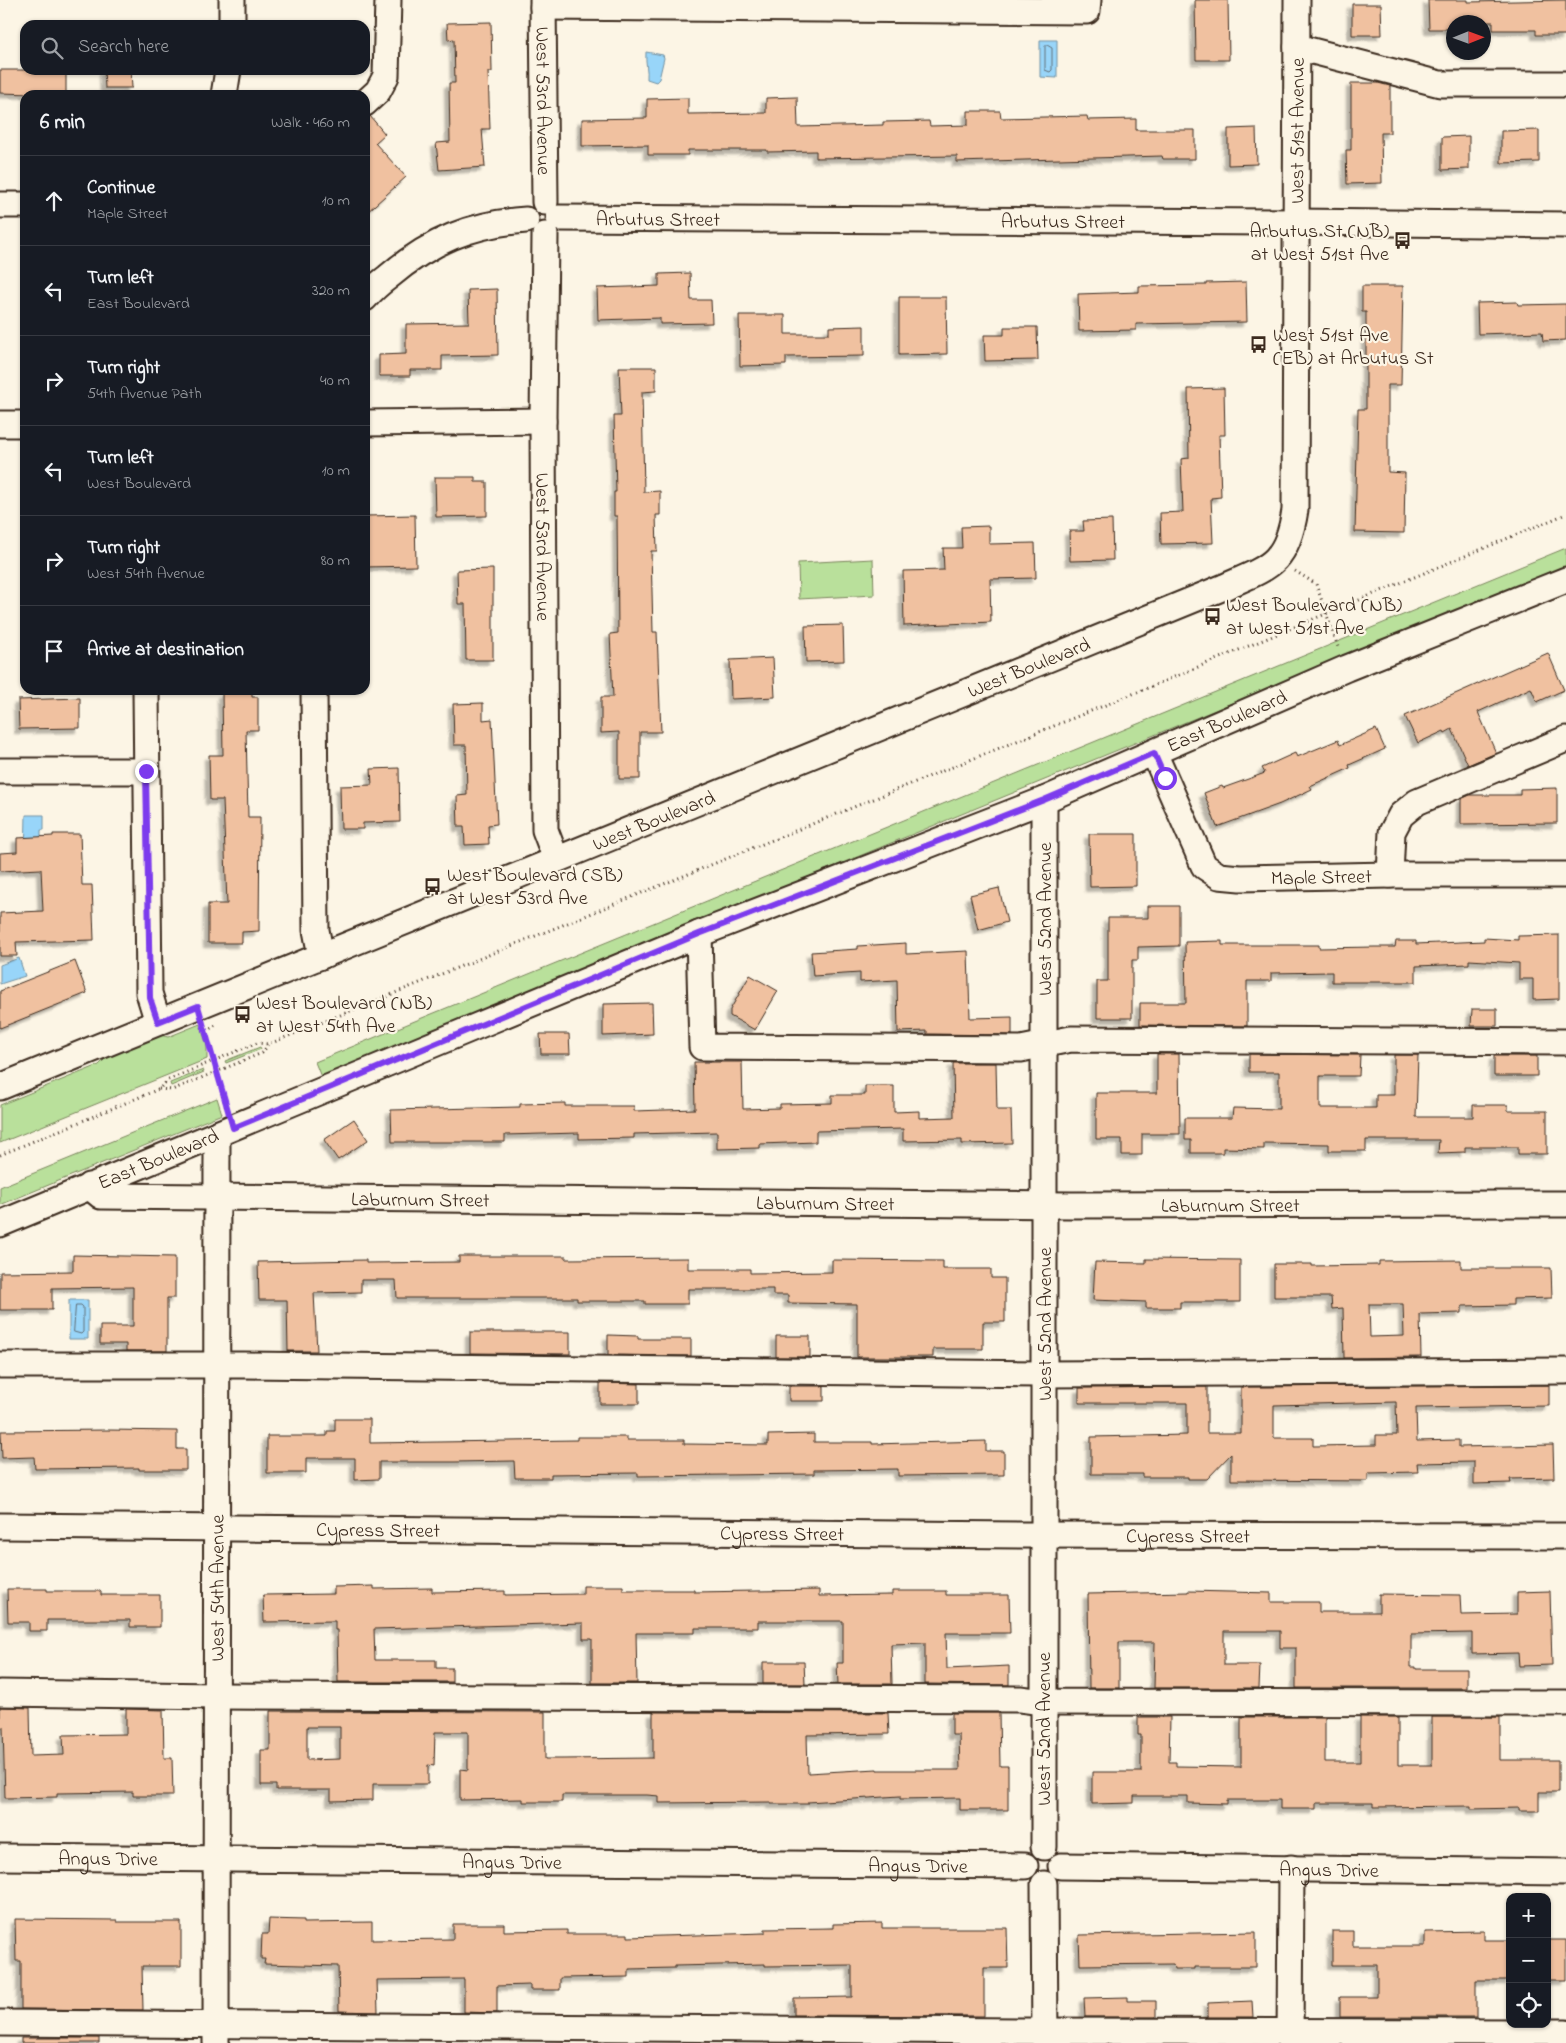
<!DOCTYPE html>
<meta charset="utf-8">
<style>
:root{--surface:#171b24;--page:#242831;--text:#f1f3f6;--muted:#9ea1a6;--line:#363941}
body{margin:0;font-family:"Indie Flower",sans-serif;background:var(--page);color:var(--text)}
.controls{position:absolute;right:15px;bottom:15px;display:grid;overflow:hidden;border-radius:10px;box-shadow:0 1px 4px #0004}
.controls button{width:45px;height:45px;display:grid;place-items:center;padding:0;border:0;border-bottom:1px solid var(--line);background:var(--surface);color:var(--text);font:25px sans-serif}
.compass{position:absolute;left:1446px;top:15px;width:45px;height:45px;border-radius:50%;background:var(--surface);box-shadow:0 1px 4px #0004;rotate:89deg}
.stop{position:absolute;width:15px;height:15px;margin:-11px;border:4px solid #7c3aed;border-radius:50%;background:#fff}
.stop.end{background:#7c3aed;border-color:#fff;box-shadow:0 1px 5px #0008}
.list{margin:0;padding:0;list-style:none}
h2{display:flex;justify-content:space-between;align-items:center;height:65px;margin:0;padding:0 20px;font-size:21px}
h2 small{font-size:16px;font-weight:400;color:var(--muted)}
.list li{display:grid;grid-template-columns:32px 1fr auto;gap:15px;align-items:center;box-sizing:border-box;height:90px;padding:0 20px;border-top:1px solid var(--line)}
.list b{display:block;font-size:19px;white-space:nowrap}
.list p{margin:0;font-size:16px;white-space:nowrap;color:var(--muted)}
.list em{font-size:16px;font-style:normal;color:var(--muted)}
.icon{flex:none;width:28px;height:28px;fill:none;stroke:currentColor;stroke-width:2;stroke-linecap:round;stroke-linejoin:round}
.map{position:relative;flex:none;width:1566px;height:2043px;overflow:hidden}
.search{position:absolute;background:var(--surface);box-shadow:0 1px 4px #0004;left:20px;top:20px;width:350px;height:55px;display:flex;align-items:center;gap:12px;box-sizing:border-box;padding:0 18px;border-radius:15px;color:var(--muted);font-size:19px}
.panel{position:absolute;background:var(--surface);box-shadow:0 1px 4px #0004;left:20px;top:90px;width:350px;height:605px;border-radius:15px}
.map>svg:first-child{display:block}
.green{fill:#b9e09b;stroke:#7a855c}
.water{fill:#98d5f9;stroke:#7391a1}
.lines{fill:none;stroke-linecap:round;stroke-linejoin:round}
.shore{stroke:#606e76;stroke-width:1}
.building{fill:#f0c1a0;stroke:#3b2a1e;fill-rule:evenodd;filter:url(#shadow)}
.minor-casing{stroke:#3b2a1e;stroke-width:29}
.path{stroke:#3b2a1e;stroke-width:3;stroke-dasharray:1 4;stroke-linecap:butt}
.minor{stroke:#fcf5e5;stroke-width:25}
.route{stroke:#7c3aed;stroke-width:6}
.labels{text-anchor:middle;stroke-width:4.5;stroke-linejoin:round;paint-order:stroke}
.street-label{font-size:20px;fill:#3b2a1e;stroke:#fcf5e5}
.poi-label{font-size:20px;fill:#3b2a1e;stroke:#fcf5e5;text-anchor:start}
</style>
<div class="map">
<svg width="1566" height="2043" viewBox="0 0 1566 2043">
<defs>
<filter id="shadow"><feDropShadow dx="-4.5" dy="4.5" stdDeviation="1" flood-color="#0004"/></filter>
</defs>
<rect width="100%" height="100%" fill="#fcf5e5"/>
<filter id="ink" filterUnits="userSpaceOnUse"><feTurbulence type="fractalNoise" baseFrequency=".02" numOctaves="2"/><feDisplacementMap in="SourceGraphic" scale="10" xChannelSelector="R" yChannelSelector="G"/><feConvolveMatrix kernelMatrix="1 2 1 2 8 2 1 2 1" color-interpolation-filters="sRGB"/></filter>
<g filter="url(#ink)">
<!-- green -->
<path class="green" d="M1566,548V566L321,1077L315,1062Z
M873,559L874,595L799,599L798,563Z
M200,1024L207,1044V1059L0,1143V1105L99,1065L107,1057L157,1034L168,1037Z
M260,1047L261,1049L226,1063L225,1061Z
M203,1070L204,1072L171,1086L170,1083Z
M217,1098L222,1114L0,1205V1187Z"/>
<!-- water -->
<path class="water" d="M1040,40H1057V78L1040,77Z
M646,52L663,55L664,58L659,79L656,82L647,79C648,70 645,62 646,52Z
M26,815H44V830H41V862H25Z
M19,958L25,976L0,984V965Z
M69,1300H88V1339H69Z"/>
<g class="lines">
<!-- shore -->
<path class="shore" d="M1047,45L1052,48V70L1050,72L1045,70V47Z
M76,1305H81L83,1307V1332L81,1334L74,1332Z"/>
</g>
<!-- building -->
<path class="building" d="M1195,0H1228L1229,60H1196Z
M1428,0H1468V2L1566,0V35H1536V30H1493V22H1454V29H1429Z
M1352,4H1381L1382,35H1352Z
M491,22L492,72H488L490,129H482L485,167L439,170L436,143L450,142L449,83H455L454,39L448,40L447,23Z
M0,70H66V95L0,93Z
M104,70H131L132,88H105Z
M1351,83H1378L1390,86V133H1381L1382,183L1347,184L1346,150H1351Z
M797,97L798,127L883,125V122L929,121L930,126L968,125V111H1000L1001,118L1087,116L1088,120L1136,119V130H1195V159H1163L1162,156L957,162V156L816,158V151L767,152V150H688V155H648V145L582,146V119L647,118V99L688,98V114L766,113V98Z
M370,116L385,134L375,143L406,177L365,214V117Z
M1256,128L1257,164L1228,165V129Z
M1539,130V162L1501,163V131Z
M1469,136V169L1442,170V137Z
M690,273L691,300H711L712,323L660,324V318L598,320L597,288L659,286V274Z
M1246,282L1247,322L1136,324V330L1079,331L1078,294L1139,292V286L1206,285V283Z
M1362,286H1403L1401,385H1388V472L1405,473L1404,533L1355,532L1358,409H1366V312H1362Z
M497,289L498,355L442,356V370H410V376H379V355L406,354V324L469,323L468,290Z
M899,297H946L947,354L899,355Z
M1517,302L1518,305L1566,304V340L1543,341L1542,332L1478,334L1477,303Z
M739,315H785V334H829V327L864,326V356L786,357V365L740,366Z
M1004,327H1037L1038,360L985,361L984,335H1004Z
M619,367H656V391L642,392L644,492L660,491V515H656L657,551H651L653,632H657L661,732H640V779H619V732L601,733V697H613L610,634L618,633L617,516H614V492H616L614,416H621Z
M1224,388L1225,435H1219L1221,497L1211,498L1213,543L1161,544L1160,513L1183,512L1181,459L1189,458L1188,389Z
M435,477H475V482H487V516L436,517Z
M415,515L416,566L365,567V516Z
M1112,520L1113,560L1070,561L1069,531H1084L1083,521Z
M989,526V544L1035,543L1036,578L990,579L991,622L904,626L903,571L944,570L943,548H962L961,527Z
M493,569V660H466L465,604H458L457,570Z
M843,625L844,661L806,662L805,626Z
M1548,653L1564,690L1537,702L1531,688L1478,712L1496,753L1468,765L1452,729L1445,733L1444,731L1418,743L1405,716Z
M773,658L775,697L731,699L730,660Z
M252,692V697H258V730H246L248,817H260L259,931L242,932V943H208V904H227L223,800H210L209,755H223L222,693Z
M80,698V728L19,729L18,700Z
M483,703V720L492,719L497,824L488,825L489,844L465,845L464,827H458L457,796L467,795L466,745H454L453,704Z
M1376,729L1385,749L1349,765L1350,768L1310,786L1312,789L1280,804L1217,827L1204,793L1222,786L1223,788L1265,773L1262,768L1295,753L1297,757L1338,740L1340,745Z
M399,768L400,822L363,823V829H341L340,786L372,785L371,769Z
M1557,788V823L1461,824V799L1470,795H1520V789Z
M53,834H80L82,885H92L94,940L16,942L17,956H0V913L43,911L41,869L0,871V853L17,852V838L53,836Z
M1089,834H1136V886L1090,887Z
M999,888L1007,922L978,930L970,895Z
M1148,906H1179V946L1138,947V960H1132V1018H1097V981H1108V918H1148Z
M1559,935V999L1533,1000V979H1519V963L1469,960V964L1416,966V982H1332V972L1271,973V981H1247V1026L1140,1025V1003H1186L1185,942L1222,941V945H1319V948L1374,947H1395L1396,941H1416V944L1484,941V938L1518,940V936Z
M906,943V954L968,951L970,1018L1012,1017V1035L927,1034V1031L898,1032L897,980L860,982V973L813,976L811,952L858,949V946Z
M75,961L87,993L0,1028V991Z
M750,975L778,991L755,1030L730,1016V1010Z
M652,1003L653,1034L603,1036V1004Z
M1472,1009H1497V1026H1471Z
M540,1034H569L570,1054H541Z
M1157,1054H1179L1180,1134H1142V1155H1122V1139H1096V1093H1157Z
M1249,1054L1360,1055L1359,1076H1320V1108H1376V1095H1394V1055H1418L1416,1117H1473V1105H1508V1111H1547V1154H1518V1147H1465V1152L1438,1153L1439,1140H1366V1151H1329V1144L1264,1143V1149L1223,1148V1153H1191V1140H1185V1118H1232L1233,1108L1279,1109V1072H1249Z
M1494,1056H1537V1076H1494Z
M694,1062H742L743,1109L780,1108V1104L832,1103V1095H865V1086H894V1112L919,1111V1118L954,1117L953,1063H996L997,1110H1011L1012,1143L962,1144V1140L903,1141V1129L816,1131V1142L760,1144V1148L717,1149V1132L634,1134V1138L579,1139V1133L505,1135V1142H392L391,1110L520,1107V1104L565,1103V1106H634V1111L695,1109Z
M354,1119L368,1140L338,1160L324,1140Z
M73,1255L175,1257V1298H167V1351H126V1344H100V1326H133V1287L52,1288V1310H0V1272L73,1271Z
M459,1256H566V1259L688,1258V1269H750V1273L832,1272V1260L943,1261V1269H991V1278H1005V1322H983V1349H933V1357H857V1304L788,1303V1295H773V1289H688V1304H645V1301H577V1298H397L396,1280H361V1292L314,1293L317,1351H288L287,1300H259L258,1262L366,1260V1263L459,1262Z
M1146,1259L1240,1260V1302H1180V1308H1146V1302L1093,1300L1095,1262L1146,1263Z
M1461,1260V1268H1551L1552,1298L1513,1299V1305L1462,1306V1313L1420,1314L1421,1357L1344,1358L1343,1308L1332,1309L1331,1297H1274V1264H1312V1266L1379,1265V1261ZM1369,1304H1403L1404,1336L1370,1337Z
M470,1332H570V1354L470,1353Z
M608,1335L638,1336V1339H691V1356L608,1355Z
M776,1336H810V1357H776Z
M600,1383L639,1384V1404H600Z
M1549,1385V1406L1416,1408L1417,1441L1459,1440V1447L1553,1445L1554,1478L1510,1479L1511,1483L1474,1484V1462L1417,1463L1418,1472L1368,1473V1481L1231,1480V1454L1207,1479H1188V1477H1142V1474H1091V1437L1187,1435V1403H1079V1388L1207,1387V1433H1241V1387ZM1396,1402L1397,1435H1376V1445L1313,1446V1438H1274V1405Z
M789,1386H824V1401H789Z
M335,1419H370V1443L577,1440V1437H627V1440H684V1444L768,1445V1435L814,1434V1442H872V1444L986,1441V1451H1004V1475L898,1476V1469L814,1470V1474L638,1476V1473L551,1474V1478H515L514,1461L455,1462H379V1479L355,1480V1458H306V1473H267V1436H327V1431H335Z
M108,1430L177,1431V1449H186V1470H139V1468L35,1469L34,1457L2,1458L1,1431Z
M374,1586V1589L432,1588V1592L505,1591V1595L583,1594V1586H623V1590H694V1592L819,1590V1596L892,1595V1591H946V1595H1009L1010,1633H946L947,1669L1009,1666V1685L925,1684V1643L891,1644L892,1684H838L837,1663H843V1621H758V1628H695V1633H636L637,1683H592V1639H583V1623L374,1629L375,1660H436V1668H452V1682H338L337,1630H335V1621L264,1622L263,1595L334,1594V1587Z
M7,1589H47V1591H101V1595H160V1627H130V1620H47V1631H29V1622H8Z
M1188,1591L1271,1593V1602H1319V1612H1379V1594L1460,1595L1461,1615L1517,1614V1592L1550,1591L1552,1665L1519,1666L1518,1653L1472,1654V1633L1411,1634V1667H1416V1669H1467V1688H1296V1648H1280V1631H1224V1665H1260L1259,1688H1154L1155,1642H1119V1688H1089L1088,1594L1188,1592Z
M763,1662H804L805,1684H763Z
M0,1707L30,1708L31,1756L64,1755L63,1735L126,1734V1709L163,1710L164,1758H172L173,1796H133V1792L57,1793V1797L5,1798L3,1727L0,1728Z
M270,1711L545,1712V1759H562L653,1758V1712L888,1713L889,1734L807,1735L808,1773L877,1769V1770H960L959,1735H952V1713H999L1000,1766H1008V1810H960V1798L900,1799V1796L808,1802V1804H771V1802L659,1803V1796L647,1795H562V1802H523V1799L460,1800V1769L468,1770V1732H435L434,1766L428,1765V1784H373V1800L331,1801V1790H276V1785H261V1750H270ZM307,1727H340V1759L307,1760Z
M1138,1717H1170L1169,1762H1176V1766L1241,1767V1717H1325V1762H1360V1717H1398V1765H1432V1717H1500V1760H1558V1792H1539V1811H1519V1808L1471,1809V1806L1373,1807V1803H1316V1809H1280V1800H1227V1804L1188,1803V1796H1134V1803L1092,1804V1772H1141V1735H1138Z
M15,1919L117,1920V1922H181V1966H142L143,2010L21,2009V1961H16Z
M269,1919L304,1920V1923L372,1922V1940L453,1939V1924H504V1931L567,1930V1934H628V1937L765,1933V1929L833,1928V1924L882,1923V1928H1007L1008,1968H984V2016L794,2015V1998L852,1997V1965L765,1966V1964L675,1966V1968L629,1969V1977L560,1978V1990H530V1985L497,1986V2013L464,2012V1979L377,1980L378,2012L339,2011L338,1966L264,1964L265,1959H261L262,1934H268Z
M1332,1931H1353V1946H1425V1932L1484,1931V1940H1510V1980H1476V2017H1340V1997H1377V1965H1332Z
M1256,1932V1967H1195V1969H1174L1173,1964L1080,1965L1079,1935Z
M1547,1940H1566V1980H1547Z
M1128,1997V2001H1156V2017H1085L1084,1998Z
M1252,2001L1253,2017H1208V2003Z
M21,2038H99V2043H21Z"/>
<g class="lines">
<defs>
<g id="minor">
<path id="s1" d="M543,0L545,202"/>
<path d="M543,7L1087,11L1088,0"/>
<path d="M232,25V0"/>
<path d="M1297,47L1440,84H1566"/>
<path d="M224,95L228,70"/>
<path d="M365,103L378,91L386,76L388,0"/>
<path d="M0,205H25"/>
<path id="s2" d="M559,218L1295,222L1566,225"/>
<path id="s3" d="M545,235L543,421L545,830L556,859"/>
<path d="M365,298C372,290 380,283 388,277C430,241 471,224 526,220"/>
<path d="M365,423L543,421"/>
<path d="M0,424H25"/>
<path d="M146,690L149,993L158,1022"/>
<path d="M314,690L316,930L321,956"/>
<path id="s4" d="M1154,753L1204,866L1219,876L1240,878L1390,875H1566"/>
<path d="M0,771H146"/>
<path d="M1390,875L1392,832L1401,815L1417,802L1566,739"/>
<path d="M699,934L702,1047L1021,1049L1071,1039L1566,1042"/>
<path id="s5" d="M0,1087L1224,587C1269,567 1287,564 1295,510L1297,0"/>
<path id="s6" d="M89,1186L101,1196L1072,1205L1566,1204"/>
<path id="s7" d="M0,1224L699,934L1044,800L1347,668L1566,580"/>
<path d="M0,1365H244L1043,1374L1566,1371"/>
<path id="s8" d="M0,1526L1020,1535L1566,1536"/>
<path d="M0,1693L216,1696L1020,1699L1043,1702L1566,1703"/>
<path d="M1044,1847V800"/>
<path id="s9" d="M0,1857L1025,1866"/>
<path id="s10" d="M1061,1866L1566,1872"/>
<path d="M1044,1884L1045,2043"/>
<path d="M0,2023L1019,2031L1566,2032"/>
<path id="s11" d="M216,2043L217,1134"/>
<path d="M1290,2043L1291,1868"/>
</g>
</defs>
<!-- minor casing -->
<use href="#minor" class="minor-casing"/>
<!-- path -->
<path class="path" d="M1295,571L1316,584L1338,647
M205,1028L226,1107
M206,1031L216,1025
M159,1089L172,1090L262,1053L268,1045
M0,1155L159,1089L168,1080L213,1061L257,1043L269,1044L1150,687L1566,514"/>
<!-- minor -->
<use href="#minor" class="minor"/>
</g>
</g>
<g class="lines" filter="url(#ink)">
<!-- route -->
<path class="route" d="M146,771L150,998L158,1022L198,1006L233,1128L699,934L1044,800L1154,753L1165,778"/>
</g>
<!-- icons -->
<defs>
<symbol id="bus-bare" viewBox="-9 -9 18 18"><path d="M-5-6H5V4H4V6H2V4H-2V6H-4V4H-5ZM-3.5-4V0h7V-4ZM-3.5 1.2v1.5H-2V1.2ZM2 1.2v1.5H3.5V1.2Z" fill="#3b2a1e" stroke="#fcf5e5" stroke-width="2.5" paint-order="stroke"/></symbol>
</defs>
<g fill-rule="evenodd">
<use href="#bus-bare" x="1390" y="228" width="25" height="25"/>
<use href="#bus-bare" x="1246" y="332" width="25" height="25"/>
<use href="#bus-bare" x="1200" y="604" width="25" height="25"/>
<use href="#bus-bare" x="420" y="874" width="25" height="25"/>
<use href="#bus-bare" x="230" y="1002" width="25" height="25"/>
</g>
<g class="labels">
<!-- street labels -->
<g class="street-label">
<text dy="7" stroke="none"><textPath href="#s1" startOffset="101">West 53rd Avenue</textPath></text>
<text dy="7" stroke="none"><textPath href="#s5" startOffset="1814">West 51st Avenue</textPath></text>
<text dy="7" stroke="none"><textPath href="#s2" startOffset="99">Arbutus Street</textPath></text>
<text dy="7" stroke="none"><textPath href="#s2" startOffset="504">Arbutus Street</textPath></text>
<text dy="7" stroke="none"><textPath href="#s3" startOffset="312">West 53rd Avenue</textPath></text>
<text dy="7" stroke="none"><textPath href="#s5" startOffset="1111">West Boulevard</textPath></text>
<text dy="7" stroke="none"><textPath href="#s7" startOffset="1326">East Boulevard</textPath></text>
<text dy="7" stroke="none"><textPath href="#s5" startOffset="706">West Boulevard</textPath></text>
<text dy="7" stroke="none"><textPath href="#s4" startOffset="244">Maple Street</textPath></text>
<text transform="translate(1044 919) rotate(-90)" y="7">West 52nd Avenue</text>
<text dy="7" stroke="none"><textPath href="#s7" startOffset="171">East Boulevard</textPath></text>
<text dy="7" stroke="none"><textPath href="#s6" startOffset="335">Laburnum Street</textPath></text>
<text dy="7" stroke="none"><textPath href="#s6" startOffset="740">Laburnum Street</textPath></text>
<text dy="7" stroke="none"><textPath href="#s6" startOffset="1145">Laburnum Street</textPath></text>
<text transform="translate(1044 1324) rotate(-90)" y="7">West 52nd Avenue</text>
<text dy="7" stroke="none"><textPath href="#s8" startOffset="378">Cypress Street</textPath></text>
<text dy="7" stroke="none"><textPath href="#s8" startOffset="782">Cypress Street</textPath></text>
<text dy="7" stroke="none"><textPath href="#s8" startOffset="1188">Cypress Street</textPath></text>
<text dy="7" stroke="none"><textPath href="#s11" startOffset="455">West 54th Avenue</textPath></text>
<text transform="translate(1043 1729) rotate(-90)" y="7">West 52nd Avenue</text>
<text dy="7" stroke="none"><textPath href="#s9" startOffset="108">Angus Drive</textPath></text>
<text dy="7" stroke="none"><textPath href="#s9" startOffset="512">Angus Drive</textPath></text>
<text dy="7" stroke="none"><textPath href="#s9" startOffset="918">Angus Drive</textPath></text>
<text dy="7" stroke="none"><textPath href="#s10" startOffset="268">Angus Drive</textPath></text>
</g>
<!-- poi labels -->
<g class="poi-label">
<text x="1389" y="237" text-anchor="end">Arbutus St (NB)<tspan x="1389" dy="23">at West 51st Ave</tspan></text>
<text x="1273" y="341">West 51st Ave<tspan x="1273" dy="23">(EB) at Arbutus St</tspan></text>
<text x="1226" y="611">West Boulevard (NB)<tspan x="1226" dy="23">at West 51st Ave</tspan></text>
<text x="447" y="881">West Boulevard (SB)<tspan x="447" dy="23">at West 53rd Ave</tspan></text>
<text x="256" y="1009">West Boulevard (NB)<tspan x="256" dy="23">at West 54th Ave</tspan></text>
</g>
</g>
</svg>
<div class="controls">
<button>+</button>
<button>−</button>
<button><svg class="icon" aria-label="locate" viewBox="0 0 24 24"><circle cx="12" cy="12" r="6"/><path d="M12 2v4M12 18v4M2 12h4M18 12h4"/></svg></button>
</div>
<svg class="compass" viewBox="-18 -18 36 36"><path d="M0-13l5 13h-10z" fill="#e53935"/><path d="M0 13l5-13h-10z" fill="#9ea1a6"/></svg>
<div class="stop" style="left:1165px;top:778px"></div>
<div class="stop end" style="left:146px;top:771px"></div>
<div class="search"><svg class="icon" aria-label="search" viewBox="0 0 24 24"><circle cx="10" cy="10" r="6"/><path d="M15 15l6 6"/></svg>Search here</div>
<section class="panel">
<h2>6 min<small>Walk · 460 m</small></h2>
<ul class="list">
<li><svg class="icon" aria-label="ahead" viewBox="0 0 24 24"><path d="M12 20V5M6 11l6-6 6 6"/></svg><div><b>Continue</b><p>Maple Street</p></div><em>10 m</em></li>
<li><svg class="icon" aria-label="left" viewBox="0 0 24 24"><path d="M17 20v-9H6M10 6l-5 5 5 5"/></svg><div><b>Turn left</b><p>East Boulevard</p></div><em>320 m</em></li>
<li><svg class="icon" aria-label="right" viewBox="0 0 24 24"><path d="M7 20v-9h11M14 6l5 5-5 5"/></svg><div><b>Turn right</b><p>54th Avenue Path</p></div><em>40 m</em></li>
<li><svg class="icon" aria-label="left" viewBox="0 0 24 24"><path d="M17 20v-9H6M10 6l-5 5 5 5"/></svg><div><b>Turn left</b><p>West Boulevard</p></div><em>10 m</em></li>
<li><svg class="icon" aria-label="right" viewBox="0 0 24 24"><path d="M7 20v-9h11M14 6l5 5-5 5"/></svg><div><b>Turn right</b><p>West 54th Avenue</p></div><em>80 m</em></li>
<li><svg class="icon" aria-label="arrive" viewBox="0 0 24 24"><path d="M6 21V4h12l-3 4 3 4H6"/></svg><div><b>Arrive at destination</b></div></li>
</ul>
</section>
</div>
